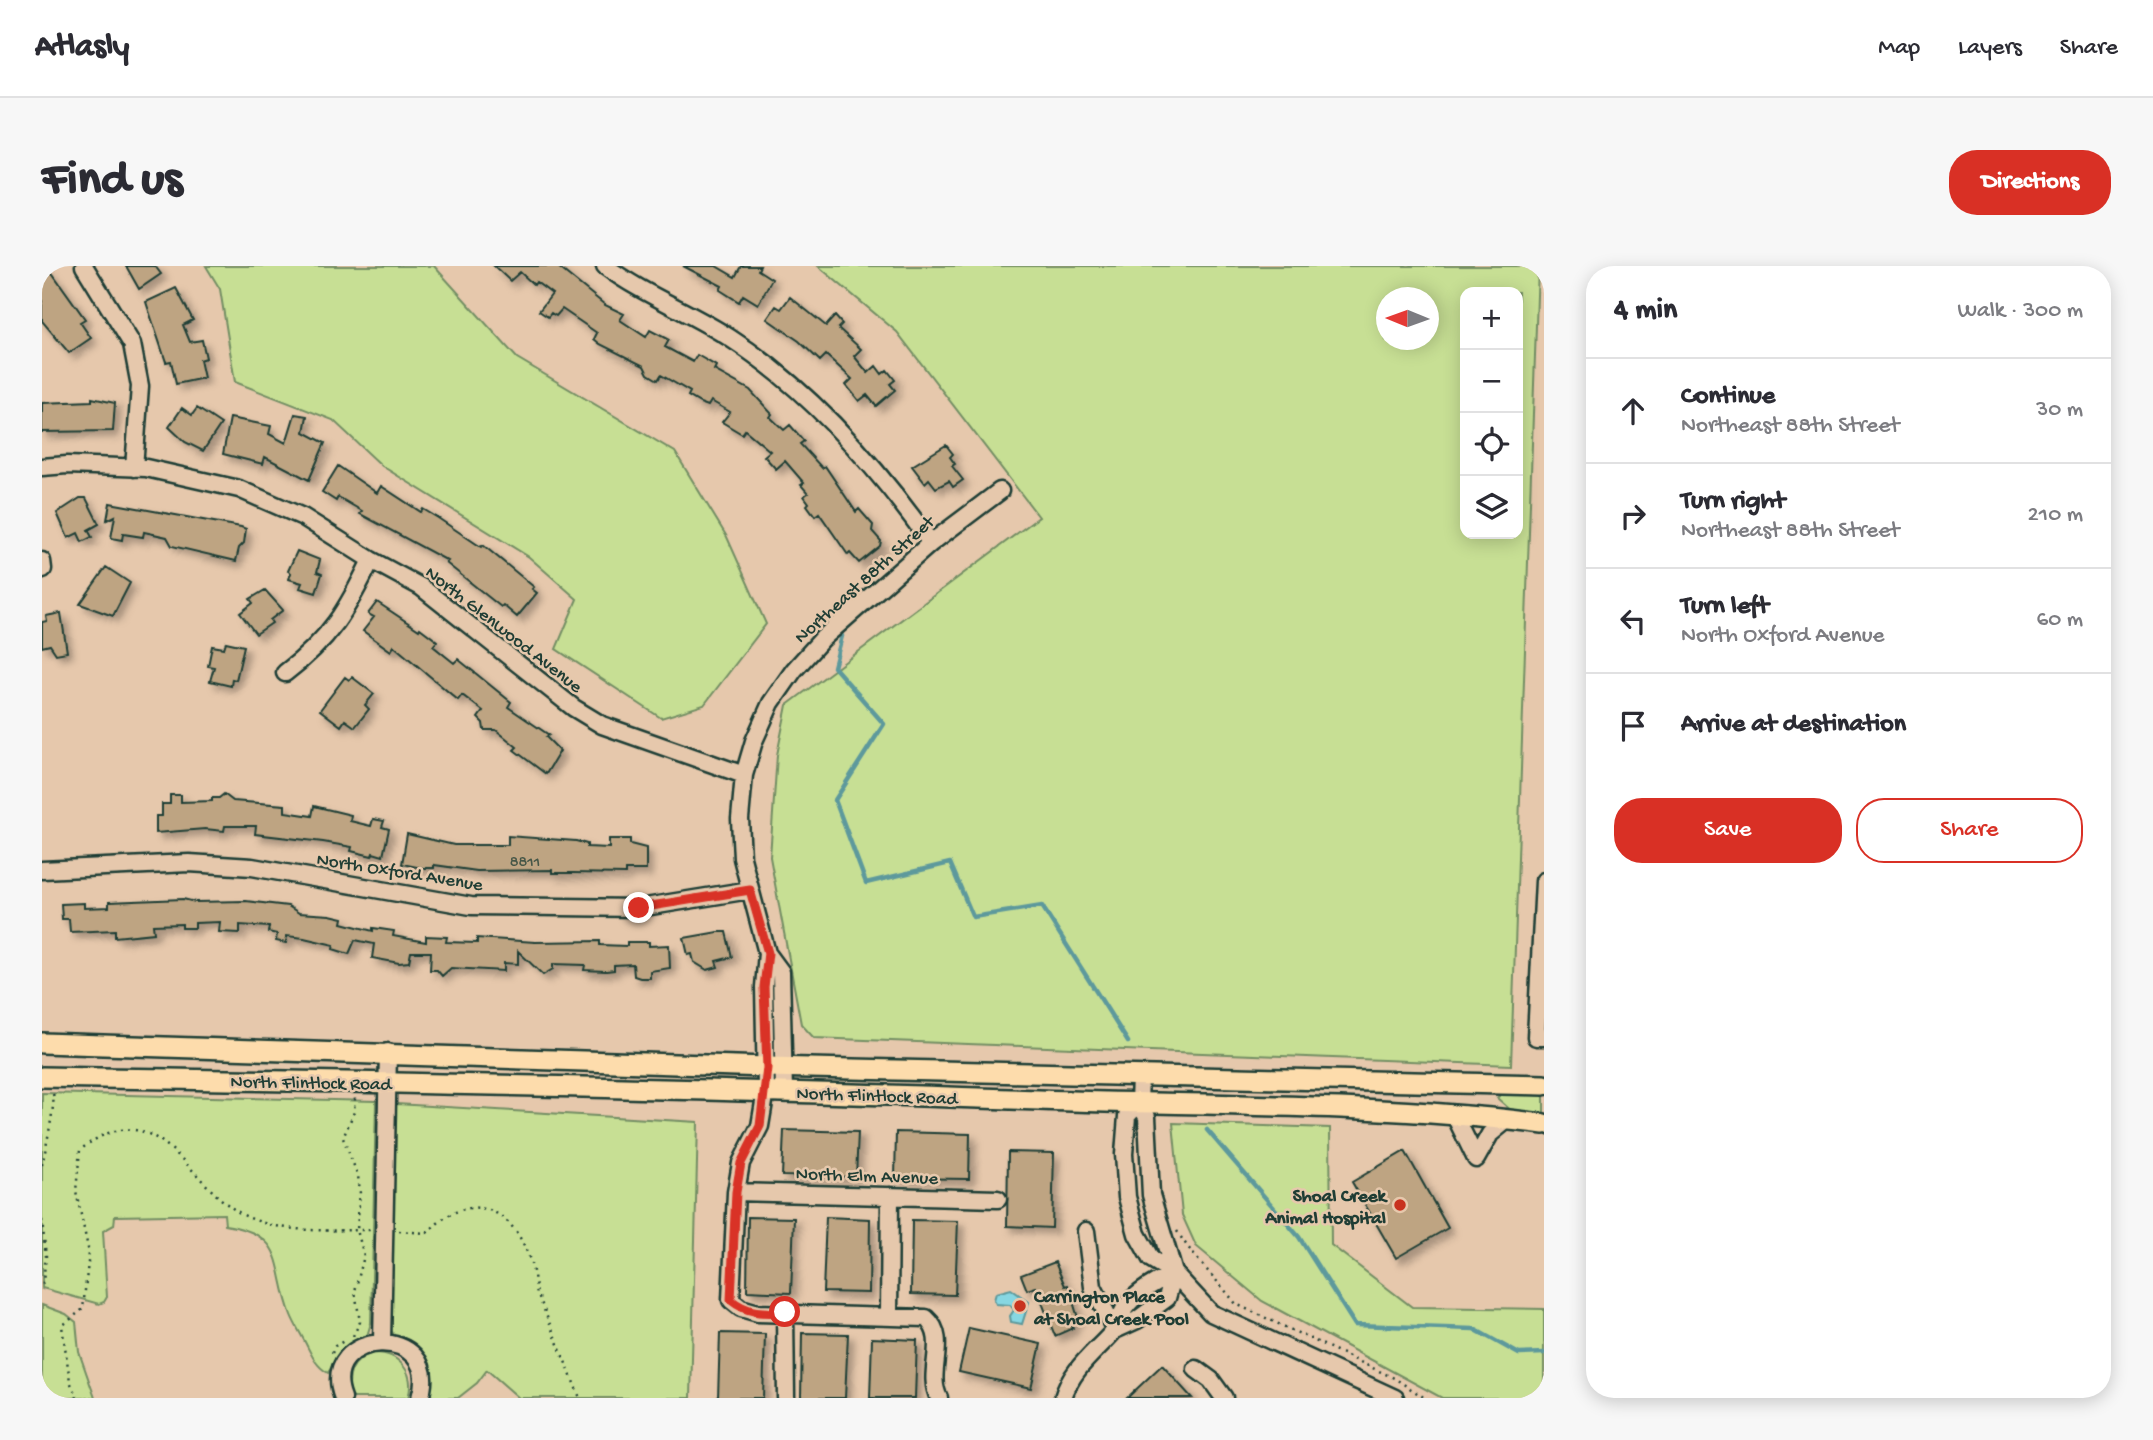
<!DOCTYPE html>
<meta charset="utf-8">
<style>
:root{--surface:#fff;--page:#f7f7f7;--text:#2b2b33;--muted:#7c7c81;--line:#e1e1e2;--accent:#d93025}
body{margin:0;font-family:"Gochi Hand",sans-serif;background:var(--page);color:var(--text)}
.controls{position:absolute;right:21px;top:21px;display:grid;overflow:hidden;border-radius:14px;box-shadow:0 4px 18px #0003}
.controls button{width:63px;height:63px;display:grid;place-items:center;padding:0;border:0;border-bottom:2px solid var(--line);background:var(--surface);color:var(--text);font:35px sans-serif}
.compass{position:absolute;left:1334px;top:21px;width:63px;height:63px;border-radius:50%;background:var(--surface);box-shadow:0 4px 18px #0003;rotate:271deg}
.stop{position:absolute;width:21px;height:21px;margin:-16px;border:5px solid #d93025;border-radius:50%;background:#fff}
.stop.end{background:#d93025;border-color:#fff;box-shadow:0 2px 7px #0008}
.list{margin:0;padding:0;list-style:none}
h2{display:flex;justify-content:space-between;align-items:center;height:91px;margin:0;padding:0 28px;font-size:30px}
h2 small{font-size:23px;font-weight:400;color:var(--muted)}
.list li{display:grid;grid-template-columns:46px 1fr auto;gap:21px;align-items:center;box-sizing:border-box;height:105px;padding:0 28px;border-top:2px solid var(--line)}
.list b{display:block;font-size:26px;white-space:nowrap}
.list p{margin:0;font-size:23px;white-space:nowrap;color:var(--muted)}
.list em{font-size:23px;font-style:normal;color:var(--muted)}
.actions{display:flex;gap:14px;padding:21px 28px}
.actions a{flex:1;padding:16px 0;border:2px solid var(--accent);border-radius:28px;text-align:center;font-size:24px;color:var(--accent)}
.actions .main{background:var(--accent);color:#fff}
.icon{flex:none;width:38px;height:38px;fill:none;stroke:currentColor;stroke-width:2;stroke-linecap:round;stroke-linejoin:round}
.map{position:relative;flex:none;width:1502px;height:1132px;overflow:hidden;border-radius:28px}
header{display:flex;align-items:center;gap:42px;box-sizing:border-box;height:98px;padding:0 35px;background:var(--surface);border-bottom:2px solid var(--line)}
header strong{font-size:33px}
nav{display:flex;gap:38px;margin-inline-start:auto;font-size:24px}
.intro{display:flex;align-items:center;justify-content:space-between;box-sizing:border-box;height:168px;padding:0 42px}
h1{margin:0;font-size:49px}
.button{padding:18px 32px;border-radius:28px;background:var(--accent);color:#fff;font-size:24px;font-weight:700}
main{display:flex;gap:42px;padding:0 42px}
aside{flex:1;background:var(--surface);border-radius:28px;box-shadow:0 4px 18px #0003}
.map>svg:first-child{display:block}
.green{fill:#c7df94;stroke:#738e64;stroke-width:2;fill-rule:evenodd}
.water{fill:#87d7e2;stroke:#5d999c;stroke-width:2}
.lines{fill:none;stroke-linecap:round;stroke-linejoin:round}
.stream{stroke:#5d999c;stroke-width:4.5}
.building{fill:#bea482;stroke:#1f3d34;stroke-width:2;filter:url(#shadow)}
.minor-casing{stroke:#1f3d34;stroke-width:21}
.major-casing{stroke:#1f3d34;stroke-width:24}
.path{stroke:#1f3d34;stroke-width:2.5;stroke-dasharray:2 5;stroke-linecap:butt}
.minor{stroke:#e6c8ac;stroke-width:16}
.major{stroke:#fddcac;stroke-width:19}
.route{stroke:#d93025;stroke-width:9}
.poi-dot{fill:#c8321e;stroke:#e6c8ac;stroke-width:2.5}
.labels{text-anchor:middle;stroke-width:5;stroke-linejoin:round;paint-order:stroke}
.number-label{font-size:16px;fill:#475748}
.street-label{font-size:19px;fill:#1f3d34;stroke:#e6c8ac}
.poi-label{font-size:19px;font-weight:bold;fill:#1f3d34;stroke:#e6c8ac;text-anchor:end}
</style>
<header>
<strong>Atlasly</strong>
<nav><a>Map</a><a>Layers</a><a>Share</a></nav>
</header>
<div class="intro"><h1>Find us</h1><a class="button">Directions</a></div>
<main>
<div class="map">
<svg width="1502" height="1132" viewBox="0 0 1502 1132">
<defs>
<filter id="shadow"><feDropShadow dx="5.5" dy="5.5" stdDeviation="3.5" flood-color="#0004"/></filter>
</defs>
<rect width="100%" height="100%" fill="#e6c8ac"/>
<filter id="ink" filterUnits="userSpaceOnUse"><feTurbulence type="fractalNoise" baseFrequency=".0143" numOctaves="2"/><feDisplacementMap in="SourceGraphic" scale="14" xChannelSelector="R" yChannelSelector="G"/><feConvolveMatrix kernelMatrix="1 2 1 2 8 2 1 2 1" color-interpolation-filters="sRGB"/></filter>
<g filter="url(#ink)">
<!-- green -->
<path class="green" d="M164,0H392L475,92L633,186L685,271L724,358L662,439L619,452L514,383L535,333L487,291L340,200L291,154L193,116L178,23Z
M776,0H1496L1469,799L772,772L759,758L728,591L735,489L745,439L997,251L855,66ZM1423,26H1476V268H1423ZM1344,32H1386V74H1344Z
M0,827L334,835L329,1057L325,1070C303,1086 301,1080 286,1107C274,1100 270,1090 264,1078C259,1068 253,1059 249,1049C230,1001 247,969 183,959L182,948L73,950L72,959L61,965L65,1031L62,1036L57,1038L0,1022Z
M1460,827L1502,828V851L1473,848L1455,832Z
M354,838L656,856L649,1132H477L445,1104L435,1117L416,1132H391L347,1061Z
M1131,857L1288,862L1289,979L1370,1041L1502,1043V1132H1400L1220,1035L1154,980L1140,949Z
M0,1039L24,1048L34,1056L37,1086L53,1132H0Z
M331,1087C357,1086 374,1107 366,1132H308C305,1110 308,1094 331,1087Z"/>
<!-- water -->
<path class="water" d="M969,1023L987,1036L980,1058L969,1056L968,1050L972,1044L968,1039L954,1038L952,1034L954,1027Z"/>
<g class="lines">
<!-- stream -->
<path class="stream" d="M800,370L792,401L842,458L793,534L824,617L908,597L931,651L1000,640L1086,776
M1165,864L1257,971L1313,1059L1432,1063L1477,1088L1502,1087"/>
</g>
<!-- building -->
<path class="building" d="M0,0L11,8L43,53L38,56L49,72L27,87L0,55Z
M84,0H113L119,8L97,23Z
M452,0H515L563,39L582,48L578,54L604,71L608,64L627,74L623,81L651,96L655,89L674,100L672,104L708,124L730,148L728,151L742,164L748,159L762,175L758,178L780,202L783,200L814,246L817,243L831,259L830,265L839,275L838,280L817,297L808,287L806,289L777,247L773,250L765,239L767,237L762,230L766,227L759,219L762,217L743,195L734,203L722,190L728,185L703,164L700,168L680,156L688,146L669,135L666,140L658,137L646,130L648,126L619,109L616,114L606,108L602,100L558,78L552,73L555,67L520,43L514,50L509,47L506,51L497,45L510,28L494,16L492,19L478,6L468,15Z
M641,0H674L693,11L699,0H718L716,4L730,13L716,38L701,29L697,36L678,24L680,20Z
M134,22L151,54L141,59L148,76L160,74L164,92L158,94L162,112L134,118L129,95L124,96L104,36Z
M748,31L784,60L793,50L800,58L796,62L819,83L812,90L826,107L834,100L840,108L845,104L853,114L848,118L853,124L834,140L825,129L817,135L804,119L810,113L784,89L778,95L757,75L725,53L734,40L739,43Z
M50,132L73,137L71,165L0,166V137L50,135Z
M140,142L150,149L155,142L179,158L161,185L143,176L127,161Z
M253,148L265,150L262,166L283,177L267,214L223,191L221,198L181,188L188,152L229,160L227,168L244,177Z
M904,179L911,188L908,191L913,198L910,200L921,214L911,221L907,215L894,222L887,213L883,217L870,200Z
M296,200L335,227L339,220L379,246L381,243L396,252L439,281L441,279L492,321L490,323L495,327L475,351L461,339L459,341L404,297L406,295L318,248L320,245L296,231L294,235L280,226Z
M38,232H44L57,258L46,264L50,271L40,276L36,267L26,272L15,247Z
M68,237L199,261L204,263L202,277L197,282L194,295L130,280L125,271L102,266L101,271L81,268L80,274L69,272L73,250L65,254Z
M255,285L278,294L275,306L280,308L274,327L258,322L260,317L247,313L249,307L246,305Z
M64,301L88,317L71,350L38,338Z
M223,324L241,344L228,354L230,357L214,368L198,347L211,337L208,333Z
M335,336L377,364L378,362L395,375L391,380L412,397L416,393L469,436L466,441L507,469L504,471L518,485L504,508L472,484L475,481L454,464H442L441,457L436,452L441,445L420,429L416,434L352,380L349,385L321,365L332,351L326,348Z
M19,347L25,386L14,388L8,379L0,381V356L5,355L4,350Z
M184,376L202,380L194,414L190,413L189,420L168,415L172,401L166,400L170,380L182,382Z
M303,411L307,414L310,411L332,428L323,439L327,443L313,461L303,454L299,460L278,444Z
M182,528L191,535L243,539V546L270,550L272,540L309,549L308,555L329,560L331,553L342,555L340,561L347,563L341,590L331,587L330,590L309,585L310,581L281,576L213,568L214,560H183L182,565L163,563L114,567V550H120V538H128V529H139V536L170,535V532H177Z
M365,568L412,579H466V570L534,575L545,578V581L567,582V573H588V578L604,582V604H583V608L531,607H510V604L435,605L392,599V602H380L360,598Z
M141,633L153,636L204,635L246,640L257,647L288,649L301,652L300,657L331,665V662L352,665L351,670L384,676V670L405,671L404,676L435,677V672L493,676L558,675V679L585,680V676H607V680L627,679L628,702L608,705V712H598L592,710L591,698L572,699V704L564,705L542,704L543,699L511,698V703L501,709L476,685V698L462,697V705L409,702L400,710L395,704H388L389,686H369L367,696L357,697L330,692L332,678L313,674L307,688L291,683L292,679L262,672L245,670L244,677L234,675L235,668L226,666L227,661L198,659V667L177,666L178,656L153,657V662H140V658L111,659L112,667L73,671V664L28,666L27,653H20L19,638L42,637V642L67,641V636Z
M676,666H684L690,691L674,695L676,701L665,704L652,696L650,688L646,689L642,672Z
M742,864L816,866L814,911L740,910Z
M854,866L928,868L927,913L853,912Z
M1363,885L1406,962L1354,992L1310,916Z
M966,886L1012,887L1010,962L965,960Z
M706,951L752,952L749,1027L705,1025Z
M784,951L828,953L827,1027L781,1026Z
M870,954L916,955L913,1029L869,1028Z
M1013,996L1023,1020L1026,1019L1036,1052L1029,1056L1031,1062L1013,1070L994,1021L985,1024L979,1009Z
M927,1062L999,1078L989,1122L917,1106Z
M678,1067L723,1068L721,1132H676Z
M760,1067L806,1068L803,1132H759Z
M830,1072L875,1074L873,1132H828Z
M1120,1099L1150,1132H1085Z"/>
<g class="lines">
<defs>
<path id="minor" d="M42,0L90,78L98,120L92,202
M563,0C602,29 648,46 688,72C767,123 835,201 889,277
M0,201L25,199L104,202L197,223L261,251L329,294L379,321L532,442L560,459L702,509
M0,295L1,303
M243,407C288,373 305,344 329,294
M0,604L147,597L210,601L429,640L597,642L708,624
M1502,615L1494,771H1502
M725,687L722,721L724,824L718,860L699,897L694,926L689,1034L699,1042L716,1047L884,1052C908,1073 883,1106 897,1132
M742,825L739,706L725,687L700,592L698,553L702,509L712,475L729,437L752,404L781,372L889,277L958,225
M1097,837L1085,850L1082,888L1085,931L1095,968L1109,993L1132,1007L1169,1047L1353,1132
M1413,850L1434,893
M1434,893L1448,868L1465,854
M694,926L956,933
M1044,965L1051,1021L1073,1064
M743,1046L744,1132
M847,1049L848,930
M1073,1064L1095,1054L1125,1032L1132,1007L1109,929L1105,851L1097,837L1098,809
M340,1076L346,786
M1154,1103L1169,1114L1182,1132
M301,1132C274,1062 402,1056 378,1132
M1021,1132C1029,1104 1051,1088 1070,1067C1076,1060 1078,1050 1083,1042C1094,1026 1115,1015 1132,1007"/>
<path id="major" d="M0,777L725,801L1502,819
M0,811C332,816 665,822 997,834C1165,840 1335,837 1502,858"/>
</defs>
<!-- minor casing -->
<use href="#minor" class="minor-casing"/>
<!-- major casing -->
<use href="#major" class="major-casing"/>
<!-- path -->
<path class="path" d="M0,899C3,887 14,835 11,828
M0,954L4,990L0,1024
M357,965L385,967C441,909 488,960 494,1024L538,1132
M1135,965C1152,993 1174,1012 1194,1038L1352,1112L1383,1132
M311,1070L318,1056L313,1025L322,990L315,964L318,925L316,910L301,872L312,846L313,832
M290,1087L293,1080L302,1075
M35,1132L28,1115L20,1060L41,1043L47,987L34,925L38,884C119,819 147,927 208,952C246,968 289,964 329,964"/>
<!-- minor -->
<use href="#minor" class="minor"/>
<!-- major -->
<use href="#major" class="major"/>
</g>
</g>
<g class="lines" filter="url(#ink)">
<!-- route -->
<path class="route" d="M597,642L708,624L726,687L722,721L725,802L718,860L699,897L694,926L689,1034C706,1048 722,1047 743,1046"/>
</g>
<!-- markers -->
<g class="poi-dot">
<circle cx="1358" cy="939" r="7"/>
<circle cx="978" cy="1040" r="7"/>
</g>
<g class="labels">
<!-- number labels -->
<g class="number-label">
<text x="483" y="600">8811</text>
</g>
<!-- street labels -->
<g class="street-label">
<text transform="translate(821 312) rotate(-42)" y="7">Northeast 88th Street</text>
<text transform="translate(463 362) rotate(38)" y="7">North Glenwood Avenue</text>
<text transform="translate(358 604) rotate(9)" y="7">North Oxford Avenue</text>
<text transform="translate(269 815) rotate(1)" y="7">North Flintlock Road</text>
<text transform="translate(835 828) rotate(2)" y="7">North Flintlock Road</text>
<text transform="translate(825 908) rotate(2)" y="7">North Elm Avenue</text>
</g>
<!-- poi labels -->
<g class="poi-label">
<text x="1344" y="935">Shoal Creek<tspan x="1344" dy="22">Animal Hospital</tspan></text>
<text x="992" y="1036" text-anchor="start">Carrington Place<tspan x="992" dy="22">at Shoal Creek Pool</tspan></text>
</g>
</g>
</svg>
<div class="controls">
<button>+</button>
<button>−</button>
<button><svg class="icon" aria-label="locate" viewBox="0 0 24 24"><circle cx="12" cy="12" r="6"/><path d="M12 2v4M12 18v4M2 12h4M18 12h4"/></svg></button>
<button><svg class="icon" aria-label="layers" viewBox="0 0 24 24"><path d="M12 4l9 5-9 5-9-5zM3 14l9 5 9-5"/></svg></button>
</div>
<svg class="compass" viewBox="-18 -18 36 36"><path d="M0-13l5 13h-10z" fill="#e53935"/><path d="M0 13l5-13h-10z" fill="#7c7c81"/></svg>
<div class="stop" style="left:743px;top:1046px"></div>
<div class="stop end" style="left:597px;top:642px"></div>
</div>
<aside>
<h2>4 min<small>Walk · 300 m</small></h2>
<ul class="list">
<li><svg class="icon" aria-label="ahead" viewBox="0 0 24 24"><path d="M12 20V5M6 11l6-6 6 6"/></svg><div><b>Continue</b><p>Northeast 88th Street</p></div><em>30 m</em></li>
<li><svg class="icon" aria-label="right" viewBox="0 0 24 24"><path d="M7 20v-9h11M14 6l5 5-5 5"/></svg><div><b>Turn right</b><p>Northeast 88th Street</p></div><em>210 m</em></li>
<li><svg class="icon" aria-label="left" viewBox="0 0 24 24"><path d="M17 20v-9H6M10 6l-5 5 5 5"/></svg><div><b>Turn left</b><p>North Oxford Avenue</p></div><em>60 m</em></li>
<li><svg class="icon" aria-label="arrive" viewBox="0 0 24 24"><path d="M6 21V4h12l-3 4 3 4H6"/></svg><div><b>Arrive at destination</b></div></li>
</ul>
<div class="actions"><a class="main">Save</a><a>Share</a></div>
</aside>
</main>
